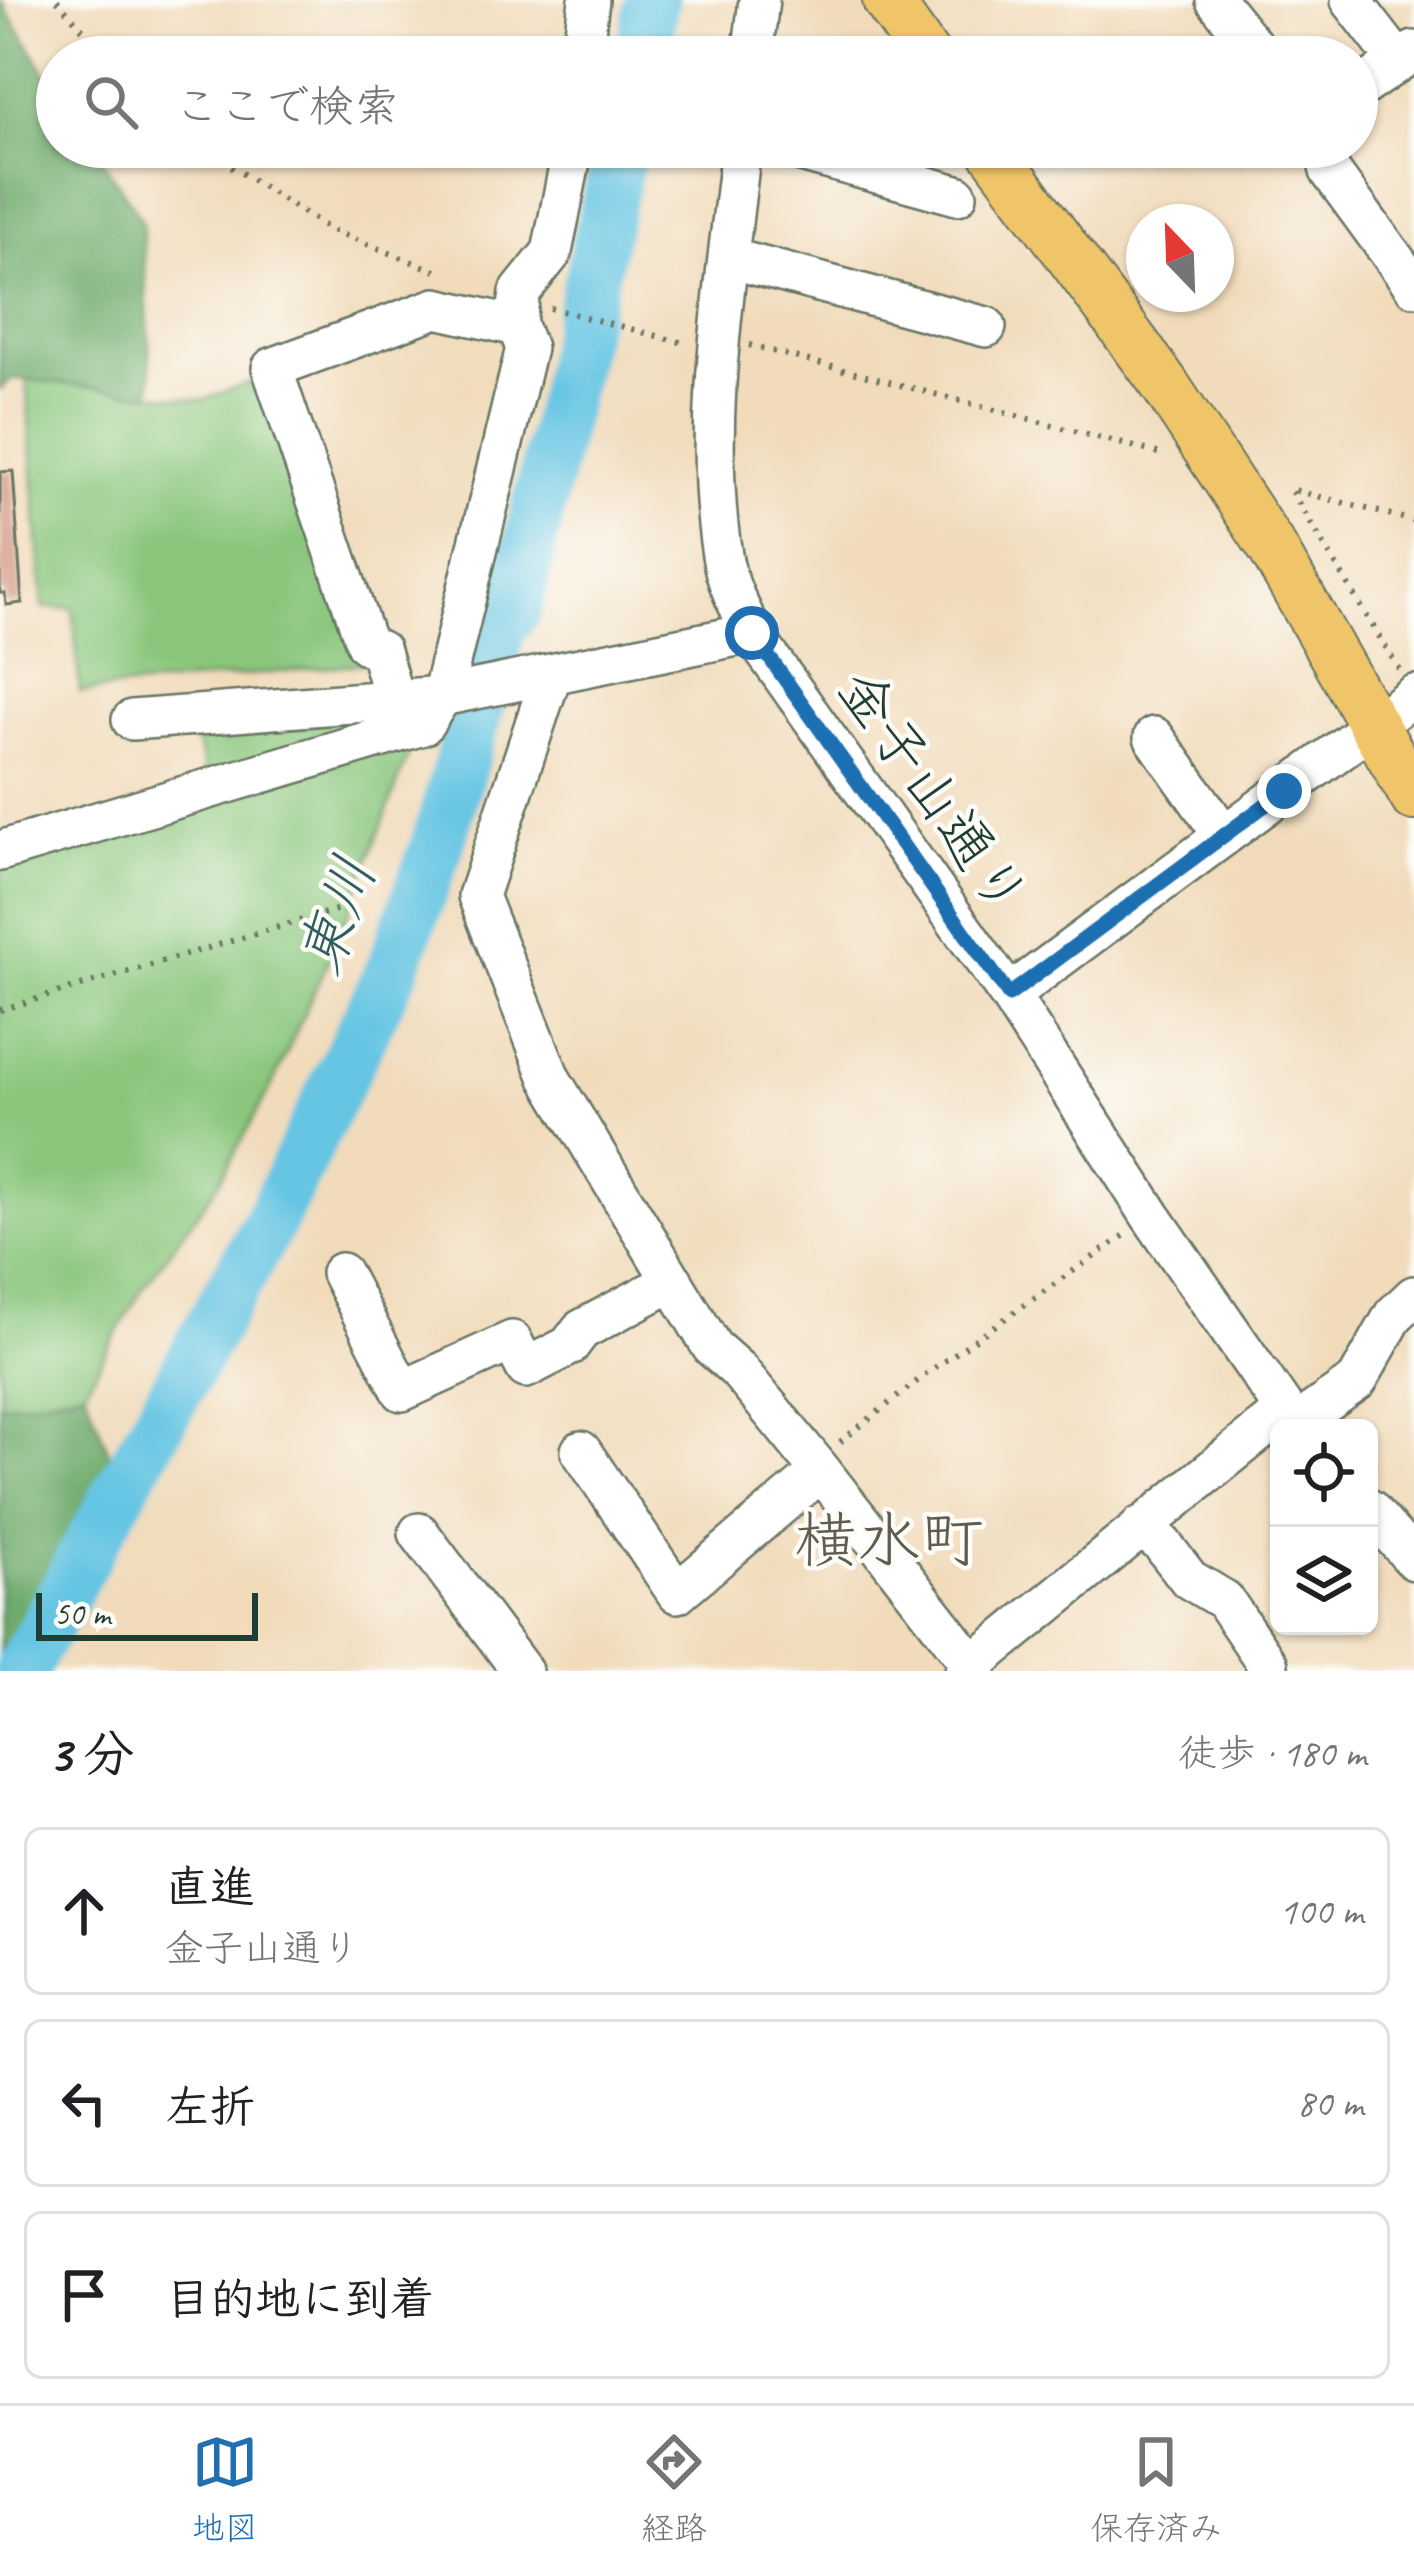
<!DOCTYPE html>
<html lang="ja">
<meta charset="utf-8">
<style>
:root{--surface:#fff;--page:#f2f2f2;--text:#202124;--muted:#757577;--line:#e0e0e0;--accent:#1f6fb2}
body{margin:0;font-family:Caveat,"Klee One",sans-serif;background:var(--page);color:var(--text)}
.controls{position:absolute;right:36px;bottom:36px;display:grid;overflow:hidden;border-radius:18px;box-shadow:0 3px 9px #0004}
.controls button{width:108px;height:108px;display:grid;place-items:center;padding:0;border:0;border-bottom:3px solid var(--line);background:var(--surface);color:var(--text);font:60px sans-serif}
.compass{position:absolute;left:1126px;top:204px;width:108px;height:108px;border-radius:50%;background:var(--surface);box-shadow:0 3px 9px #0004;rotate:337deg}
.scale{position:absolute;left:36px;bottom:30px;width:222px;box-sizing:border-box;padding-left:12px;border:6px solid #1f3d34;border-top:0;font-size:33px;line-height:42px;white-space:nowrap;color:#1f3d34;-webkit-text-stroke:9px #fdfcf7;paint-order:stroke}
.stop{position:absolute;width:36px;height:36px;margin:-27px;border:9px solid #1f6fb2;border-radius:50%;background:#fff}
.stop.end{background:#1f6fb2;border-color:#fff;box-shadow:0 3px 12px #0008}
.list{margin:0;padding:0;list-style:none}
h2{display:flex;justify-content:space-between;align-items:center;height:156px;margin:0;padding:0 48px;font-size:51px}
h2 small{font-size:39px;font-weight:400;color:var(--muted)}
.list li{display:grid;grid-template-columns:78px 1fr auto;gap:36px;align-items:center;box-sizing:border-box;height:168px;margin:0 24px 24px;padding:0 24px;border:3px solid var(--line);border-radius:18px}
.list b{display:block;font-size:45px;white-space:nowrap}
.list p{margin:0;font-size:39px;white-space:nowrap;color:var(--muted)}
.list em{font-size:39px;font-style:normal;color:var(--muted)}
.icon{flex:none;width:66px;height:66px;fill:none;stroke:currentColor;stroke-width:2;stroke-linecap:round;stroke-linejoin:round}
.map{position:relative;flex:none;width:1414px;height:1671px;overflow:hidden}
.search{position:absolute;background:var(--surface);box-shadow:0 3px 9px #0004;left:36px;right:36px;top:36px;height:132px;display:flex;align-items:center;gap:30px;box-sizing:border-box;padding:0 42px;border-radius:66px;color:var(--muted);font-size:45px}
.sheet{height:732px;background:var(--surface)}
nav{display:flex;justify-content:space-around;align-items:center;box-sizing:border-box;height:168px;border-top:3px solid var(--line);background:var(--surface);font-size:33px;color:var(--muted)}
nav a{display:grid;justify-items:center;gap:6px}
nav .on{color:var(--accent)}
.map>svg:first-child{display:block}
.green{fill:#89c67c;stroke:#548258;stroke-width:3}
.forest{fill:#6eab6c;stroke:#467450;stroke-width:3}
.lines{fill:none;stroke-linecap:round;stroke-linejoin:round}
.river{stroke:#65c5e3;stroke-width:54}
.building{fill:#d39985}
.minor-casing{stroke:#687463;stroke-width:44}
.major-casing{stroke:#687463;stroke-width:52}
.path{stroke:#687463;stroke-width:6;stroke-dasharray:3 9;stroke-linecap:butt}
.minor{stroke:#fff;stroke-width:39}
.major{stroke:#f0c469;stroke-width:48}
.route{stroke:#1f6fb2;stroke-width:15}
.labels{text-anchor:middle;stroke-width:9;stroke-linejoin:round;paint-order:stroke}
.street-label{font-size:57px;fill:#1f3d34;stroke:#fdfcf7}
.water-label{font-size:60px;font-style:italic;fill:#305f60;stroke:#fdfcf7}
.quarter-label{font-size:63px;fill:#5e5d50;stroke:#fdfcf7}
</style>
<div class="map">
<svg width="1414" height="1671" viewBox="0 0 1414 1671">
<rect width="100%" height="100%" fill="#fdfcf7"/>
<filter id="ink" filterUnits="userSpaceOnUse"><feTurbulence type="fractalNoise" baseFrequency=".00833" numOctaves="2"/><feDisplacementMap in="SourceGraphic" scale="24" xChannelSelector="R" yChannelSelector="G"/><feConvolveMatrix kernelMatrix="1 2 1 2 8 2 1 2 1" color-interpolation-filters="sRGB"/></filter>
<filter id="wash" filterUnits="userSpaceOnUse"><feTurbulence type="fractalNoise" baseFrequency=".004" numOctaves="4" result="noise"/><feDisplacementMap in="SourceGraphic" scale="48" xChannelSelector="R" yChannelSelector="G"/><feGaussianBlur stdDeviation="2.7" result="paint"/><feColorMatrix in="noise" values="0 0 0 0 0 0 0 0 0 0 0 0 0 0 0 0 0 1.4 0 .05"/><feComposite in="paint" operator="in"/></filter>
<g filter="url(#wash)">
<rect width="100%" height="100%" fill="#f1dbbb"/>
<!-- green -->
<path class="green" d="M264,378L377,662L80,692L73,608H43L26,379L202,400Z
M392,713L409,745L408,756L348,915L274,1081L216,1187L140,1292L85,1390L28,1402L0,1404V868L212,800L196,736Z"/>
<!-- forest -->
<path class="forest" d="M1,0L57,91V147H94L142,220L152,394L12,378L0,390Z
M85,1390L117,1474L0,1671V1404L28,1402Z"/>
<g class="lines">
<!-- river -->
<path class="river" d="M642,57L652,0
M21,1671L274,1213L393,968L438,843L500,627L515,609L621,147"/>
</g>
<g id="blocks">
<!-- building -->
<path class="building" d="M13,471L22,603L6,605L5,593H0V472Z"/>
</g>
</g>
<g filter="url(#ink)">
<use href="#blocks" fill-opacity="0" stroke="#687463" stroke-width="3"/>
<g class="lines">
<defs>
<path id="minor" d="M1216,0L1262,57
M1351,0L1398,61
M582,57L589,0
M752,57L759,0
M1357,90L1414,51
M741,147C727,275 701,427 722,555C726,583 740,609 752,633L1009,995L1151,1216L1297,1428
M783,147L957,195
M1324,147L1330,171L1414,286
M729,258L986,327
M551,676L478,896L550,1078L712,1347L738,1370L821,1471L977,1671
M394,700L380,651L366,644L272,368L436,308L517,326
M132,720L442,696L752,633
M1154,737L1224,836
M0,851L423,725L442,696L526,348L516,323L520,292L552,252L573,147
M1009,995L1414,695
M341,1273L402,1391L512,1341L526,1368L569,1346L581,1330L673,1281
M1294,1425L1357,1381L1394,1315L1414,1296
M581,1451L677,1593L821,1471
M1369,1509L1414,1560
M1141,1526L1162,1544L1189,1579L1224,1600L1268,1665
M419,1533L522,1671
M965,1671L1283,1412"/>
<path id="major" d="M887,0L927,57
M990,147L1163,382L1273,549L1414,796"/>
</defs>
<!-- minor casing -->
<use href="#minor" class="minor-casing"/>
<!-- major casing -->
<use href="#major" class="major-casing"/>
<!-- path -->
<path class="path" d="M57,0L107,57
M201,147L329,229L441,273
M550,308L688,344
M749,345L1165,455
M1399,669L1290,489L1414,521
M0,1010L339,909
M840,1442L930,1371L1125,1235"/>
<!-- minor -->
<use href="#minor" class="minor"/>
<!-- major -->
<use href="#major" class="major"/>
</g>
</g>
<g class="lines" filter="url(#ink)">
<!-- route -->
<path class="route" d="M752,633L1009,995L1284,791"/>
</g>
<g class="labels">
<!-- street labels -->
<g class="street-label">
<text transform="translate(934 792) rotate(55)" y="20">金子山通り</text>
</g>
<!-- water labels -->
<g class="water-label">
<text transform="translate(336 915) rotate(-70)" y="21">東川</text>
</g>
<!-- quarter labels -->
<g class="quarter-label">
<text x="889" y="1561">横水町</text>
</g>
</g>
</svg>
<div class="controls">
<button><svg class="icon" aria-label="locate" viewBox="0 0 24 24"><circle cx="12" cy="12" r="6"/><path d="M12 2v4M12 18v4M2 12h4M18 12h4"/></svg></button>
<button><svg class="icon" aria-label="layers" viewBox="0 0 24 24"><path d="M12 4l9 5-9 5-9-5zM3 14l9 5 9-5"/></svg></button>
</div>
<svg class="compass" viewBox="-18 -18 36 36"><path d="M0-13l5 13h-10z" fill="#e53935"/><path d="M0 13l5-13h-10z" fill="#757577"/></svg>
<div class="scale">50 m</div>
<div class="stop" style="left:752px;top:633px"></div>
<div class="stop end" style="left:1284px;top:791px"></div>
<div class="search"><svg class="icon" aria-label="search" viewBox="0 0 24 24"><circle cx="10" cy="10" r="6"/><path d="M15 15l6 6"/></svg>ここで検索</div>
</div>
<section class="sheet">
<h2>3 分<small>徒歩 · 180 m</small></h2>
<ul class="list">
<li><svg class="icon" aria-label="ahead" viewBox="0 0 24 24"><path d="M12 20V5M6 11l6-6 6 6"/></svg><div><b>直進</b><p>金子山通り</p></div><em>100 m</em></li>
<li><svg class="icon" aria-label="left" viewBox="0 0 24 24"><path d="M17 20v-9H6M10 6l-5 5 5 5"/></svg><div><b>左折</b></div><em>80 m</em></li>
<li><svg class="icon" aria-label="arrive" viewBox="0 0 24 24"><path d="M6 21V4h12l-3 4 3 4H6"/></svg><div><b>目的地に到着</b></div></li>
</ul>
</section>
<nav>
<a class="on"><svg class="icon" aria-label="map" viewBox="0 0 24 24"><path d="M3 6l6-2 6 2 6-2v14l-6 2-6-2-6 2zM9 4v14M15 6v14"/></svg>地図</a>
<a><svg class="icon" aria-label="directions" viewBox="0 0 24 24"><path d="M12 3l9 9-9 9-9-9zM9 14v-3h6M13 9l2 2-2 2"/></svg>経路</a>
<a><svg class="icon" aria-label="saved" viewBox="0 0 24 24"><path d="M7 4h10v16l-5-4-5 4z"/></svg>保存済み</a>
</nav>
